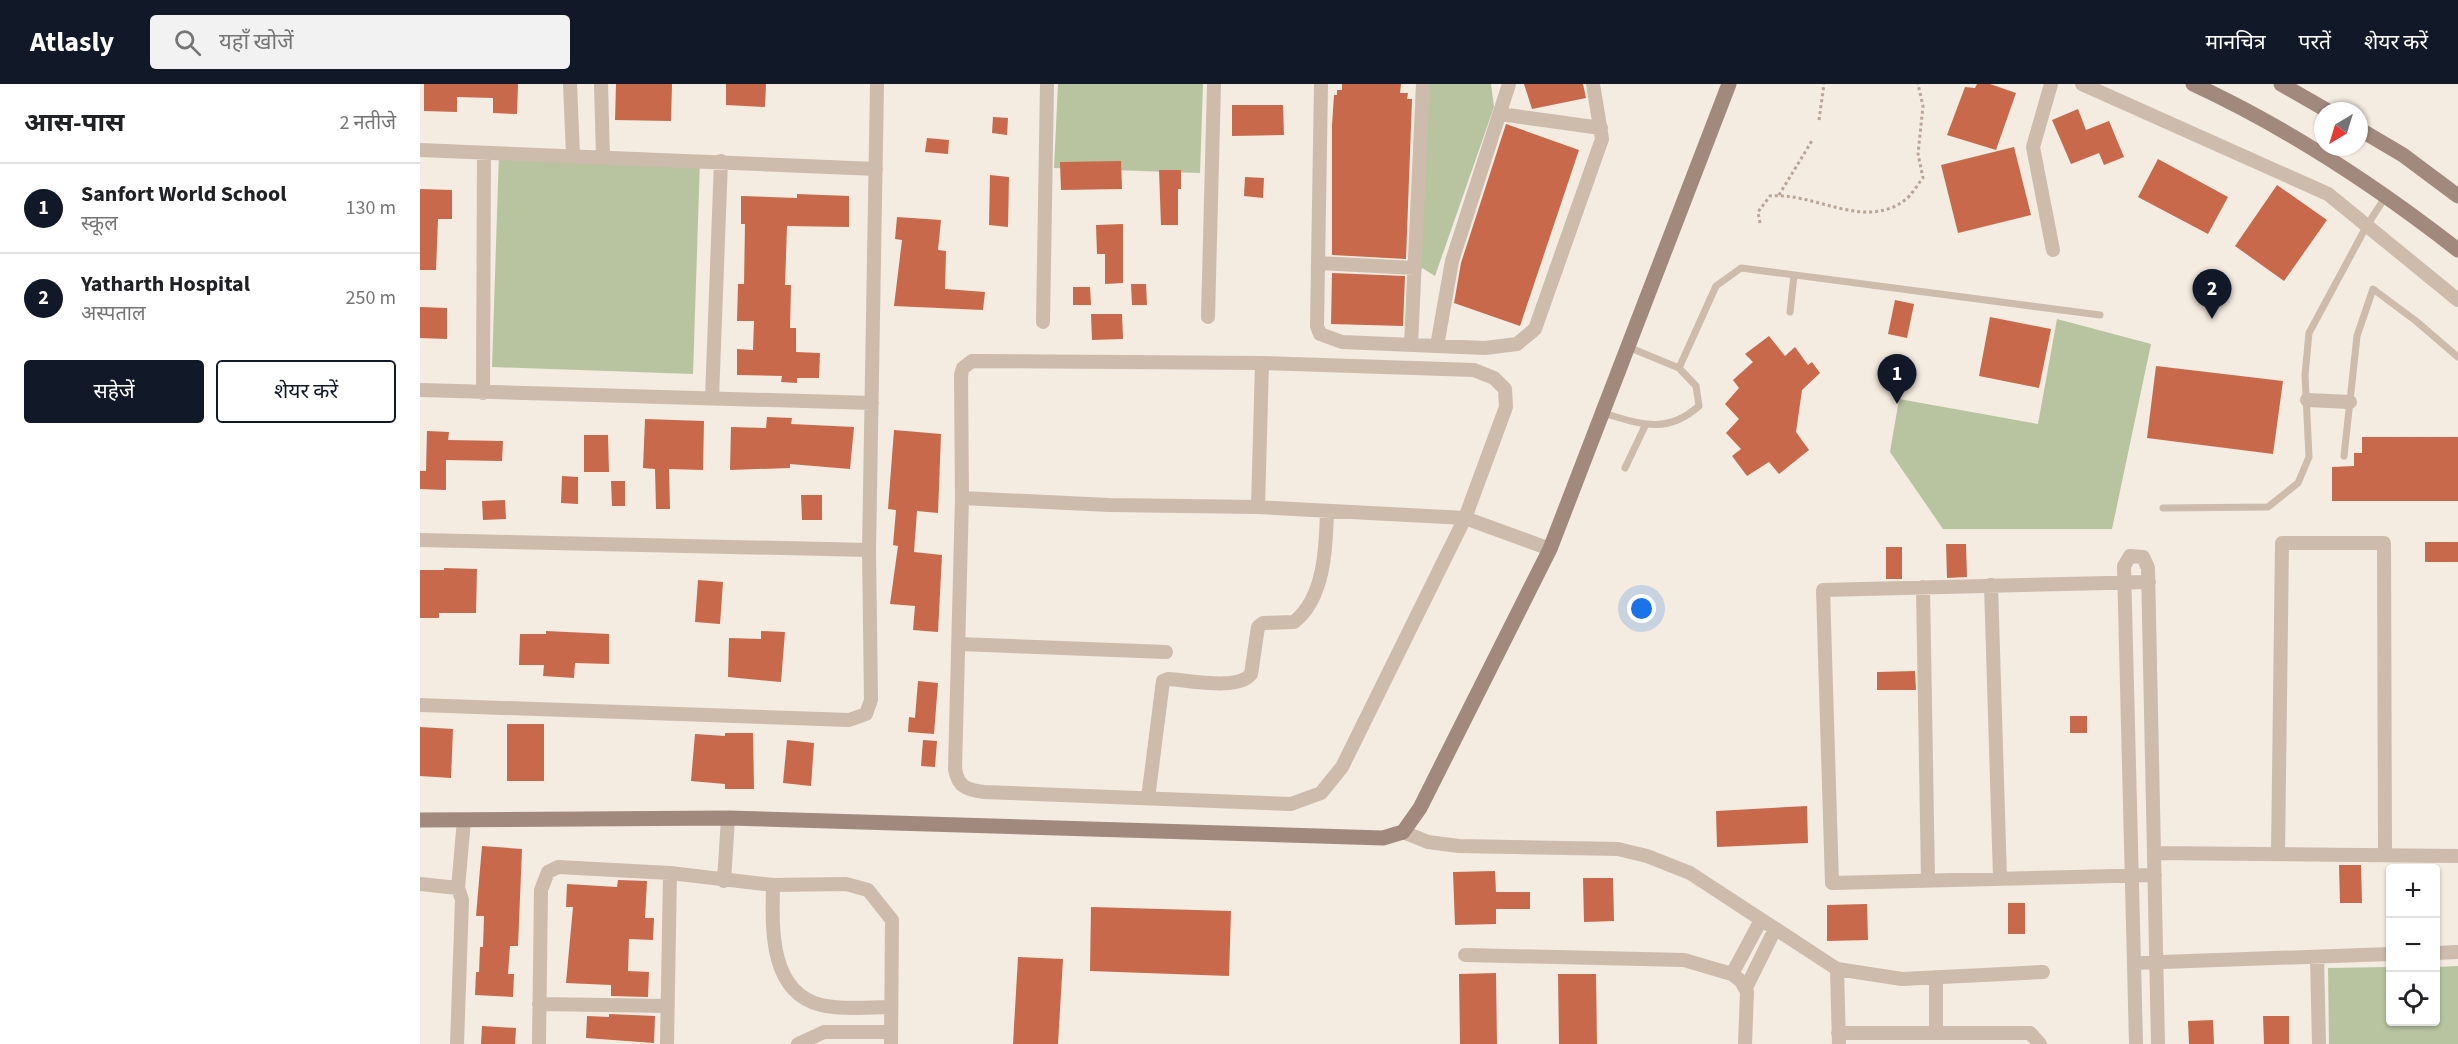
<!DOCTYPE html>
<html lang="hi">
<meta charset="utf-8">
<style>
:root{--surface:#fff;--page:#f2f2f2;--text:#202124;--muted:#757577;--line:#e0e0e0;--accent:#111827}
body{margin:0;font-family:"Source Sans 3","Noto Sans Devanagari",sans-serif;background:var(--page);color:var(--text)}
.controls{position:absolute;right:18px;bottom:18px;display:grid;overflow:hidden;border-radius:6px;box-shadow:0 2px 4px #0004}
.controls button{width:54px;height:54px;display:grid;place-items:center;padding:0;border:0;border-bottom:2px solid var(--line);background:var(--surface);color:var(--text);font:30px sans-serif}
.compass{position:absolute;left:1894px;top:18px;width:54px;height:54px;border-radius:50%;background:var(--surface);box-shadow:0 2px 4px #0004;rotate:218deg}
.you{position:absolute;left:1222px;top:525px;width:21px;height:21px;margin:-15px;border:4px solid #fff;border-radius:50%;background:#1a73e8;box-shadow:0 0 0 9px #1a73e833}
.badge{display:grid;place-items:center;width:39px;height:39px;border-radius:50%;background:var(--accent);color:#fff;font-size:20px;font-weight:700}
.pin{position:absolute;translate:-50% -50px;filter:drop-shadow(0 2px 3px #0008)}
.pin::after{content:'';position:absolute;top:32px;width:21px;height:18px;background:inherit;clip-path:polygon(0 0,100% 0,50% 100%)}
.list{margin:0;padding:0;list-style:none}
h2{display:flex;justify-content:space-between;align-items:center;height:78px;margin:0;padding:0 24px;font-size:26px}
h2 small{font-size:20px;font-weight:400;color:var(--muted)}
.list li{display:grid;grid-template-columns:39px 1fr auto;gap:18px;align-items:center;box-sizing:border-box;height:90px;padding:0 24px;border-top:2px solid var(--line)}
.list b{display:block;font-size:22px;white-space:nowrap}
.list p{margin:0;font-size:20px;white-space:nowrap;color:var(--muted)}
.list em{font-size:20px;font-style:normal;color:var(--muted)}
.actions{display:flex;gap:12px;padding:18px 24px}
.actions a{flex:1;padding:14px 0;border:2px solid var(--accent);border-radius:6px;text-align:center;font-size:21px;color:var(--accent)}
.actions .main{background:var(--accent);color:#fff}
.icon{flex:none;width:33px;height:33px;fill:none;stroke:currentColor;stroke-width:2;stroke-linecap:round;stroke-linejoin:round}
.map{position:relative;flex:none;width:2038px;height:960px;overflow:hidden}
header{display:flex;align-items:center;gap:36px;box-sizing:border-box;height:84px;padding:0 30px;background:var(--accent);color:#fff}
header strong{font-size:28px}
nav{display:flex;gap:33px;margin-inline-start:auto;font-size:21px}
.search{width:420px;height:54px;background:var(--page);display:flex;align-items:center;gap:15px;box-sizing:border-box;padding:0 21px;border-radius:6px;color:var(--muted);font-size:22px}
main{display:flex}
aside{flex:1;background:var(--surface)}
.map>svg:first-child{display:block}
.green{fill:#b8c4a0}
.building{fill:#c8694b}
.lines{fill:none;stroke-linecap:round;stroke-linejoin:round}
.path{stroke:#b9a596;stroke-width:3;stroke-dasharray:3 3;stroke-linecap:butt}
.lane{stroke:#cdbbac;stroke-width:7}
.street{stroke:#cdbbac;stroke-width:14}
.secondary{stroke:#a18a7d;stroke-width:15}
</style>
<header>
<strong>Atlasly</strong>
<div class="search"><svg class="icon" aria-label="search" viewBox="0 0 24 24"><circle cx="10" cy="10" r="6"/><path d="M15 15l6 6"/></svg>यहाँ खोजें</div>
<nav><a>मानचित्र</a><a>परतें</a><a>शेयर करें</a></nav>
</header>
<main>
<aside>
<h2>आस-पास<small>2 नतीजे</small></h2>
<ul class="list">
<li><span class="badge">1</span><div><b>Sanfort World School</b><p>स्कूल</p></div><em>130 m</em></li>
<li><span class="badge">2</span><div><b>Yatharth Hospital</b><p>अस्पताल</p></div><em>250 m</em></li>
</ul>
<div class="actions"><a class="main">सहेजें</a><a>शेयर करें</a></div>
</aside>
<div class="map">
<svg width="2038" height="960" viewBox="0 0 2038 960">
<rect width="100%" height="100%" fill="#f4ebe1"/>
<!-- green -->
<path class="green" d="M638,0H783L780,89L634,84Z
M1008,0H1071L1074,23L1015,192L999,182Z
M79,69L280,76L273,290L72,283Z
M1637,235L1731,260L1692,445H1523L1470,368L1479,315L1618,340Z
M2038,882V960H1909L1908,884L1970,883V938H2016V883Z"/>
<!-- building -->
<path class="building" d="M4,0H98L97,30L73,29V14L37,13V28L4,27Z
M196,0H252L251,37L195,36Z
M306,0H346L345,23L306,21Z
M922,0H981L980,9H988L987,15H992L986,175L912,171V41L914,11H917V6H922Z
M1104,0H1163L1166,14L1112,25Z
M1557,0H1570L1596,9L1576,66L1527,51L1545,3L1555,4Z
M812,21H863L864,51L812,52Z
M1658,25L1666,46L1689,37L1704,73L1684,81L1679,69L1651,80L1632,36Z
M573,33L588,34L587,51L572,49Z
M1086,40L1159,66L1100,242L1034,219L1041,179Z
M507,54L529,56L528,70L505,68Z
M1594,63L1611,131L1538,149L1521,81Z
M1738,75L1808,113L1788,150L1718,113Z
M701,77L702,105L641,106L640,78Z
M739,86H761V105H758V141H741Z
M570,91L589,93L588,143L569,141Z
M825,93L844,94L843,114L824,112Z
M1857,101L1907,136L1864,197L1815,162Z
M0,105L32,106V135H18L16,186H0Z
M377,110L429,112V143L367,142L365,201H371L370,244H376V268L400,269L399,294H377V299L361,298L362,292L317,291V265L333,266L334,237H317L318,200H324L325,140H321V112L377,114Z
M477,133L521,136L518,166L526,167L525,205L565,208L563,226L474,222L482,156L475,155Z
M703,140V199L685,200V170H677L676,141Z
M912,189L985,192L983,242L911,240Z
M711,200H726L727,221H712Z
M653,203H670L671,221H653Z
M1475,216L1494,220L1487,254L1468,250Z
M0,223L27,224V255L0,254Z
M671,230H702L703,255L672,256Z
M1570,233L1631,245L1619,304L1559,292Z
M1349,252L1365,272L1375,263L1388,281L1392,278L1400,289L1382,306L1376,348L1389,366L1359,390L1349,378L1327,392L1312,372L1321,365L1306,349L1319,335L1305,320L1319,304L1313,296L1333,278L1325,270Z
M1736,282L1863,297L1853,370L1727,354Z
M347,333L372,334L371,340L434,343L430,385L370,380V384L310,386L311,343L346,344Z
M225,335L284,337L283,386L249,385L250,425H236L235,385L223,384Z
M474,346L521,350L518,429L497,427L494,468L522,471L518,548L493,546L495,522L470,520L478,462L473,461L476,426L468,425Z
M7,347L29,348L28,356L83,357L82,377L26,376V406L0,405V387H6Z
M164,351H188L189,388H164Z
M1942,353H2038V417H1912V383L1934,382V369H1942Z
M142,392L158,393V420L141,419Z
M191,397H205V422H192Z
M381,411H402V436H382Z
M85,416L86,435L63,436L62,417Z
M2005,458H2038V478H2005Z
M1526,460H1546L1547,493L1527,494Z
M1466,463H1482V495H1466Z
M24,484L57,485L56,529H19V534H0V486H24Z
M278,496L303,498L300,540L275,538Z
M126,547L189,550V580L155,579L154,594L123,592L124,581H99L100,550H126Z
M341,547L365,548L361,598L308,593L309,554L341,555Z
M1495,587L1496,606H1457V588Z
M498,597L518,599L514,650L488,648L489,633L495,634Z
M1650,632H1667V649H1650Z
M87,640H124V697H87Z
M0,643L33,645L31,694L0,692Z
M305,649H333L334,705H305V700L271,697L275,650L305,652Z
M367,656L394,659L391,702L363,699Z
M503,656L517,657L515,683L501,682Z
M1387,722L1388,759L1297,763L1296,727Z
M62,762L102,765L98,862H90L88,890H94L93,913L55,911L56,888H59L60,863H63L64,832H56Z
M1919,781H1941L1942,819H1920Z
M1075,787L1076,808H1110V825H1076V840L1035,841L1033,788Z
M1163,794H1193L1194,837L1164,838Z
M198,796L227,797L225,834H234L233,856L209,855L208,887L229,888L228,913L191,912V901L146,899L153,823H146L147,800L197,803Z
M1588,819H1605V850H1588Z
M1447,820L1448,856L1407,857V821Z
M671,823L811,827L809,892L670,887Z
M598,873L643,875L638,960H593Z
M1076,889L1077,960H1040L1039,890Z
M1138,890H1176L1177,960H1139Z
M189,930L235,932L234,959L166,954L167,932L189,933Z
M1843,932H1869V960H1844Z
M1793,936L1794,960H1769L1768,937Z
M62,942L96,944L95,960H61Z"/>
<g class="lines">
<!-- path -->
<path class="path" d="M1399,36L1404,0
M1359,111L1393,55
M1340,139L1338,128L1350,112C1395,108 1444,147 1485,116C1492,111 1497,101 1503,94L1498,70L1503,22L1498,0"/>
<!-- lane -->
<path class="lane" d="M1370,228L1374,191
M1259,284L1296,202L1321,184L1680,231
M1183,329C1221,340 1246,351 1279,322L1276,302L1259,284L1208,263
M1924,372L1937,252L1953,205L1996,237L2038,273
M1205,384L1225,342
M1743,424L1848,423L1878,399L1889,373L1885,291L1889,249L1946,143L1966,112"/>
<!-- street -->
<path class="street" d="M150,0L153,71
M181,0L183,73
M901,0L897,242L900,250L922,258L1065,264L1097,260L1115,245L1182,55L1173,0
M1631,0L1613,63L1633,166
M1662,0L1908,110L2038,216
M1080,30L1181,44
M0,66L456,85
M899,179L995,184
M788,233L794,0
M623,238L627,0
M991,261L1003,0
M1017,262L1032,177L1089,0
M552,277L842,279L1054,286L1074,294L1085,305L1086,323L1045,434L922,683L901,709L871,720L564,708C547,706 538,703 535,685L542,414L541,291L543,284Z
M0,306L452,319
M63,309L64,69
M292,314L301,77
M1887,316L1930,318
M542,414L689,421L838,423L1045,434L1130,465
M838,423L842,279
M0,456L449,466
M1729,498L1403,506L1412,799L1735,791
M1571,501L1580,794
M1503,503L1508,796
M539,560L746,568
M0,621L429,636L446,630L451,616L449,466L457,0
M728,714L743,597L748,595C769,596 818,607 831,590L838,543L843,539L874,538C905,514 906,462 907,427
M983,748L1008,758L1039,762L1198,765L1227,772L1270,789L1417,885L1482,895L1623,888
M1734,769L2038,772
M1858,770L1862,459H1964L1965,771
M304,797L308,734
M0,800L38,804L42,816L37,960
M353,801C352,843 349,908 401,921C422,926 449,923 471,923
M38,804L44,736
M2016,869L2038,868
M1045,871L1264,876L1312,890L1321,897L1327,908L1325,960
M1897,873L1899,960
M1714,879L1970,870
M1417,885L1419,960
M1312,890L1341,836
M1516,893V949
M1326,904L1355,845
M119,920L248,922
M1418,949H1610L1620,960
M119,960L121,806L128,788L138,783L250,789L353,801L426,800L448,806L472,836L471,960
M247,960L250,789
M378,960L404,948H471
M1716,960L1704,482L1710,472L1723,473L1728,484L1738,960"/>
<!-- secondary -->
<path class="secondary" d="M1773,0C1868,44 1956,102 2038,166
M1861,0L1908,27
M1939,45L1983,71L2038,112
M0,736L308,734L963,754L983,748L1000,724L1130,465L1309,0"/>
</g>
</svg>
<div class="controls">
<button>+</button>
<button>−</button>
<button><svg class="icon" aria-label="locate" viewBox="0 0 24 24"><circle cx="12" cy="12" r="6"/><path d="M12 2v4M12 18v4M2 12h4M18 12h4"/></svg></button>
</div>
<svg class="compass" viewBox="-18 -18 36 36"><path d="M0-13l5 13h-10z" fill="#e53935"/><path d="M0 13l5-13h-10z" fill="#757577"/></svg>
<div class="you"></div>
<div class="pin badge" style="left:1477px;top:320px">1</div>
<div class="pin badge" style="left:1792px;top:235px">2</div>
</div>
</main>
